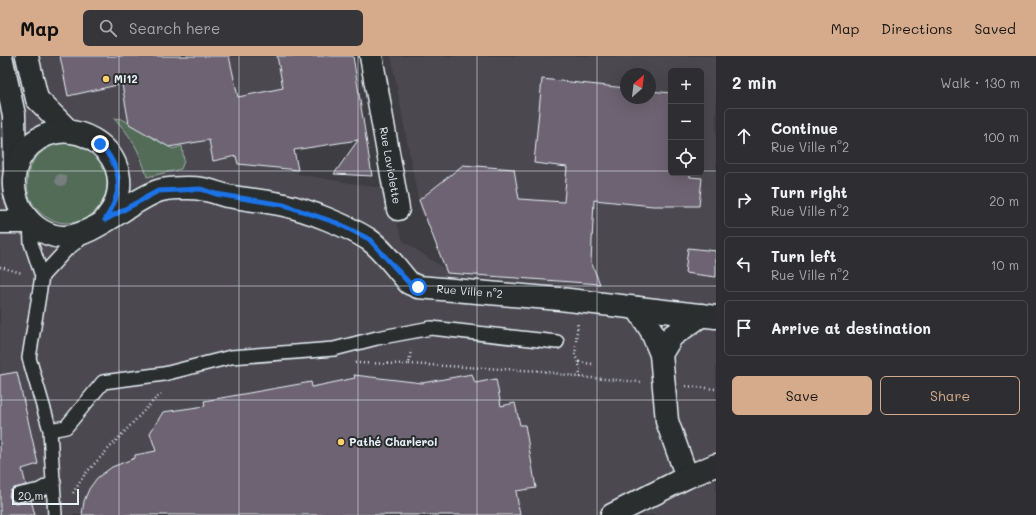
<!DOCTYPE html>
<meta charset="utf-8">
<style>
:root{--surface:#2e2e32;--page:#36363a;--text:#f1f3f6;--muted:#a7a8ac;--line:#494a4d;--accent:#d6ab8b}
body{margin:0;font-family:Mali,sans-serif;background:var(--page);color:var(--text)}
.controls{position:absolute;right:12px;top:12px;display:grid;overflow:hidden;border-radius:6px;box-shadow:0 4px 16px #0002}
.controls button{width:36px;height:36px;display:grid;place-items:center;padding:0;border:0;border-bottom:1px solid var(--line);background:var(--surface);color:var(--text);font:20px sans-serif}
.compass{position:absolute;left:620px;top:12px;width:36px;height:36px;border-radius:50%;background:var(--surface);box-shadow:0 4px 16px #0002;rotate:28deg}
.scale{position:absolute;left:12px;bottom:10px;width:67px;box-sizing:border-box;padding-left:4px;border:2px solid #e8f1f8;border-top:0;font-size:11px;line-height:14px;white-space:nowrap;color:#e8f1f8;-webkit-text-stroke:3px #2a2d2e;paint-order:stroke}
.stop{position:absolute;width:12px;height:12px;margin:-9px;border:3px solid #1a73e8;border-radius:50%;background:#fff}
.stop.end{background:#1a73e8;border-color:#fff;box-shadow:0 1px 4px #0008}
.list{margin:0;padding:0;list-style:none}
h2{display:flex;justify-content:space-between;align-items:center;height:52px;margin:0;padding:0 16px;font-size:17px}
h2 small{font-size:13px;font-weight:400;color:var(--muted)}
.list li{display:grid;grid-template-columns:26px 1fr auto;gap:12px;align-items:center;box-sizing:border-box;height:56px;margin:0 8px 8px;padding:0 8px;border:1px solid var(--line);border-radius:6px}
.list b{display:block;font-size:15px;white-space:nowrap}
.list p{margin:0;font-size:13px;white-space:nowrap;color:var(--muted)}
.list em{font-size:13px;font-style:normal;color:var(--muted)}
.actions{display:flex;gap:8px;padding:12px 16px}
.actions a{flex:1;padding:9px 0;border:1px solid var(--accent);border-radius:6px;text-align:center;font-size:14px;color:var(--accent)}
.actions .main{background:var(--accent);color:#111}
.icon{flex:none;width:22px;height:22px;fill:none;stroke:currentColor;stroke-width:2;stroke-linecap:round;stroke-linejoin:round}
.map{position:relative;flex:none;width:716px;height:459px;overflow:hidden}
header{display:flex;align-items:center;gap:24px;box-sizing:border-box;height:56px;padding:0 20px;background:var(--accent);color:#111}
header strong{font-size:19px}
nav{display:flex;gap:22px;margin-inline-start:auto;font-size:14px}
.search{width:280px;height:36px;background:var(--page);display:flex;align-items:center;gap:10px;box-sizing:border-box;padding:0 14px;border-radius:6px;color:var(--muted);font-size:15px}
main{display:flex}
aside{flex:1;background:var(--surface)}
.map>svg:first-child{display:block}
.built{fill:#4c4850;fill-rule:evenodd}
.green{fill:#536c59;stroke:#9eaea8}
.building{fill:#6e6372;stroke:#e8f1f8}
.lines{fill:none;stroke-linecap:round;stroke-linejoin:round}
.service-casing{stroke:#e8f1f8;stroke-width:16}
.minor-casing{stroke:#e8f1f8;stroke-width:25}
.path{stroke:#e8f1f8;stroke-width:2.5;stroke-dasharray:1 3;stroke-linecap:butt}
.service{stroke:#2a2d2e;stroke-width:13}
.minor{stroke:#2a2d2e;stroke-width:22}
.tree{fill:#777f7e}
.route{stroke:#1a73e8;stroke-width:5}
.grid{fill:none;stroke:#e8f1f8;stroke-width:1;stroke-opacity:0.55}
.poi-dot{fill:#ffd166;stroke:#2a2d2e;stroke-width:1.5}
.labels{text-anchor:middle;stroke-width:4;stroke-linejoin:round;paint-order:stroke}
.poi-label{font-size:11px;font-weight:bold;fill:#e8f1f8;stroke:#2a2d2e;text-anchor:start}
.street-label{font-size:11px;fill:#e8f1f8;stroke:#2a2d2e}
</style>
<header>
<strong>Map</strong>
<div class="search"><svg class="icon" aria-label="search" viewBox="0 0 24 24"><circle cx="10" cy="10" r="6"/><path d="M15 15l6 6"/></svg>Search here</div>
<nav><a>Map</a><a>Directions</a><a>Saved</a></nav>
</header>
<main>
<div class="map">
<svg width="716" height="459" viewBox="0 0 716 459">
<rect width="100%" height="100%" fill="#3e3d42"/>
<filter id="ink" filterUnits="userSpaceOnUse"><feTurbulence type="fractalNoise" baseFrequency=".025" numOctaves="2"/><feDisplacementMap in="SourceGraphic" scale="8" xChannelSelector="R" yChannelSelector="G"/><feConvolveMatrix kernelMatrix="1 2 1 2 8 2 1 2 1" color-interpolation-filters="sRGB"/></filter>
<g filter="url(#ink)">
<!-- built -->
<path class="built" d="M0,0H279L297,118L386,133L403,185L451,217L420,154L391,0H716V459H0ZM671,15H701V117H671ZM626,18H650V42H626Z"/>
<!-- green -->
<path class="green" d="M114,62L122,63L173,93L182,90L184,105L181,113L147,121C140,95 132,81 114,62Z
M27 127a40 40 0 1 1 80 0a40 40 0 1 1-80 0Z"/>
<!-- building -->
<path class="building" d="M60,0H229L238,41L283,32L277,0H353L372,120L334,118L358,84L294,94L298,114L238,108L236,100L213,105L209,84L169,91L129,68L122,28L68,40Z
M542,23L626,32V42H650V35L671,37V117H690V121L702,122L699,150H653L594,144L591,206L600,228L447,217L419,144L463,109L514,113L519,143L564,146L567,111L534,107Z
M688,192L716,195V221L685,217Z
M17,316L38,408L22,413L26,429L12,433L9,440L15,447L31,444L35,459H0V319Z
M472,318L475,327L496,323L501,350L515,347L520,369H525L536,432L516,435L520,459H82L84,445L89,433L97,422L112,411L135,402V399L156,395L150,377L163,356L205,350L204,345L311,326L312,331L355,322L354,319L422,327Z"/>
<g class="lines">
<defs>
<path id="service" d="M30,166L31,187L42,220L29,302L50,374L55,459
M42,220L66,194L84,180
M50,374L66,371L103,326L164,318L231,301L334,293L377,282L431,272L557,286
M17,439L40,434L54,426"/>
<g id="minor">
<path d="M1,0L14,59L15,113"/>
<path d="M27,0L37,43L69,75"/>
<path id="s1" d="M371,0L398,153"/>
<path id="s2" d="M105,164C108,159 112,155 114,150C140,93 61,47 23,97C0,129 23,178 62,181C90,183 130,145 158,135C166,132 193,131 201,133C210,134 219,138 227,140C246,143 265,145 284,149C307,154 348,170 368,183C381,191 399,215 409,227L418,231L560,243L716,261"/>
<path d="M0,166H30"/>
<path d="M637,252L651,274L661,298L667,365L687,421"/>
<path d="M661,298L672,280L702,259"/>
<path d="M612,459L687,421L716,409"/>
</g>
</defs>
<!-- service casing -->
<use href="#service" class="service-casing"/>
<!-- minor casing -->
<use href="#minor" class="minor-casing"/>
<!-- path -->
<path class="path" d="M0,211L22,217
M576,285L578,266
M576,290L575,300L579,306
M355,307L409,308L411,294
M409,308L541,315L580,321
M592,308L579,306L580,321L641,326
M686,330L716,333
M73,437L85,418L155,343L163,337"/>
<!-- service -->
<use href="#service" class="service"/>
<!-- minor -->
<use href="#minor" class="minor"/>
</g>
<!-- trees -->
<circle class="tree" cx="61" cy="124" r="6"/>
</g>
<g class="lines" filter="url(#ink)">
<!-- route -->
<path class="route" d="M100,88C123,114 124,135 105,164L158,135L201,133L216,138L284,149L337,167L369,183L409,227L418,231"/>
</g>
<!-- grid -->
<path class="grid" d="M119,0V459M239,0V459M358,0V459M477,0V459M597,0V459M0,115H671M701,115H716M0,230H716M0,344H716"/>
<!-- markers -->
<g class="poi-dot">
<circle cx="106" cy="23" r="4"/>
<circle cx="341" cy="386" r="4"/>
</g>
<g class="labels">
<!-- poi labels -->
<g class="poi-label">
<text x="114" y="27">Mi12</text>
<text x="349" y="390">Pathé Charleroi</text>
</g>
<!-- street labels -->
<g class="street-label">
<text dy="4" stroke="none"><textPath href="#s1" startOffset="111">Rue Laviolette</textPath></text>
<text dy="4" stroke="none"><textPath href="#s2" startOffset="731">Rue Ville n°2</textPath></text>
</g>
</g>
</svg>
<div class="controls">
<button>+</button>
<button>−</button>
<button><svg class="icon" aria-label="locate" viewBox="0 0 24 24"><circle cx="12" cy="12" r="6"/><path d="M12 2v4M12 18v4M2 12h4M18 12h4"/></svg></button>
</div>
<svg class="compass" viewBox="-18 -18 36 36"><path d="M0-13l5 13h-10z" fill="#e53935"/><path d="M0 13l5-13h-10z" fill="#a7a8ac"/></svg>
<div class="scale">20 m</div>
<div class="stop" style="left:418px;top:231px"></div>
<div class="stop end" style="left:100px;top:88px"></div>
</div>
<aside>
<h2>2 min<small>Walk · 130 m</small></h2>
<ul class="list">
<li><svg class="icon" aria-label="ahead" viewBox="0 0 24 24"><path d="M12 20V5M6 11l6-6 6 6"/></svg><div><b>Continue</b><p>Rue Ville n°2</p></div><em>100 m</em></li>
<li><svg class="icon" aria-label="right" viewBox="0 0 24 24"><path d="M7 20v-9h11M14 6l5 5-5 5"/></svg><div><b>Turn right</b><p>Rue Ville n°2</p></div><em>20 m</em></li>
<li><svg class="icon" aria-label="left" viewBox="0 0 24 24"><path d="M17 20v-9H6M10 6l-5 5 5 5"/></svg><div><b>Turn left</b><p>Rue Ville n°2</p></div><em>10 m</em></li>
<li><svg class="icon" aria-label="arrive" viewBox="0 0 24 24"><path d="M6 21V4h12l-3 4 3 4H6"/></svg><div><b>Arrive at destination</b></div></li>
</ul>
<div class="actions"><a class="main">Save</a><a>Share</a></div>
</aside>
</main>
